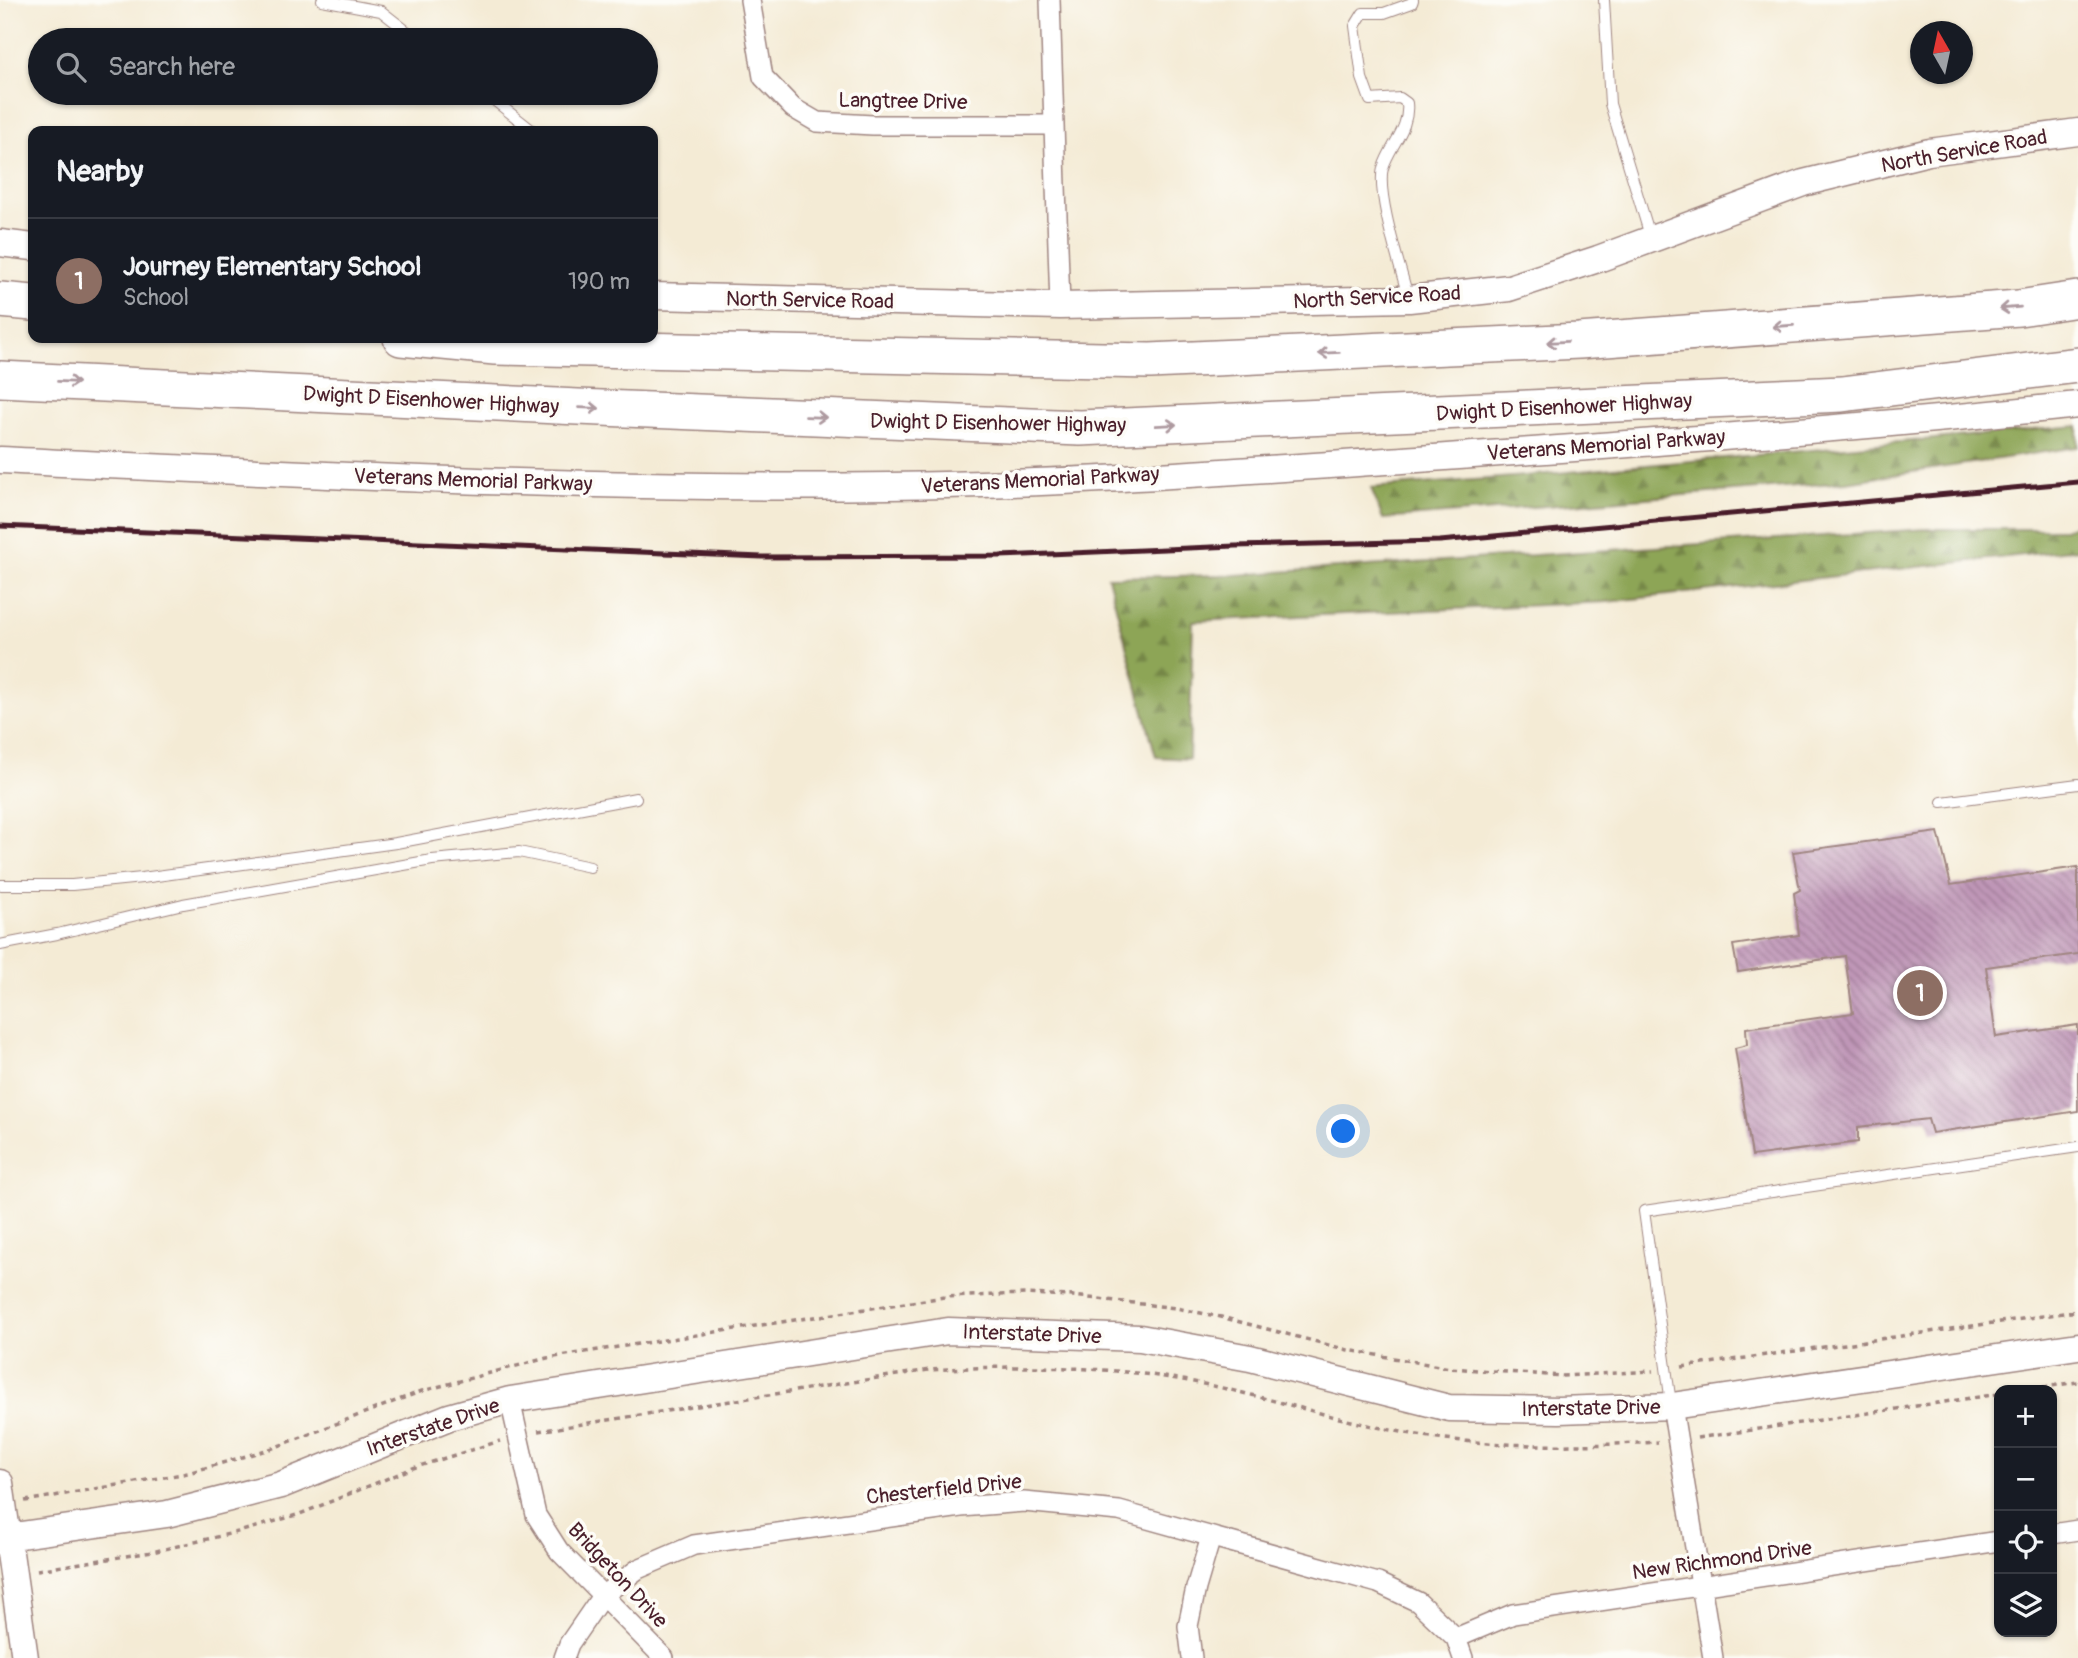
<!DOCTYPE html>
<meta charset="utf-8">
<style>
:root{--surface:#171b24;--page:#20242c;--text:#f1f3f6;--muted:#9ea1a6;--line:#363941;--accent:#d690ce}
body{margin:0;font-family:Pangolin,sans-serif;background:var(--page);color:var(--text)}
.controls{position:absolute;right:21px;bottom:21px;display:grid;overflow:hidden;border-radius:14px;box-shadow:0 2px 5px #0004}
.controls button{width:63px;height:63px;display:grid;place-items:center;padding:0;border:0;border-bottom:2px solid var(--line);background:var(--surface);color:var(--text);font:35px sans-serif}
.compass{position:absolute;left:1910px;top:21px;width:63px;height:63px;border-radius:50%;background:var(--surface);box-shadow:0 2px 5px #0004;rotate:351deg}
.you{position:absolute;left:1344px;top:1132px;width:24px;height:24px;margin:-18px;border:5px solid #fff;border-radius:50%;background:#1a73e8;box-shadow:0 0 0 10px #1a73e833}
.badge{display:grid;place-items:center;width:46px;height:46px;border-radius:50%;background:var(--accent);color:#fff;font-size:23px;font-weight:700}
.pin{position:absolute;translate:-50% -50%;border:4px solid #fff;box-shadow:0 2px 7px #0006}
.list{margin:0;padding:0;list-style:none}
h2{display:flex;justify-content:space-between;align-items:center;height:91px;margin:0;padding:0 28px;font-size:30px}
h2 small{font-size:23px;font-weight:400;color:var(--muted)}
.list li{display:grid;grid-template-columns:46px 1fr auto;gap:21px;align-items:center;box-sizing:border-box;height:126px;padding:0 28px;border-top:2px solid var(--line)}
.list b{display:block;font-size:26px;white-space:nowrap}
.list p{margin:0;font-size:23px;white-space:nowrap;color:var(--muted)}
.list em{font-size:23px;font-style:normal;color:var(--muted)}
.icon{flex:none;width:38px;height:38px;fill:none;stroke:currentColor;stroke-width:2;stroke-linecap:round;stroke-linejoin:round}
.map{position:relative;flex:none;width:2078px;height:1658px;overflow:hidden}
.search{position:absolute;background:var(--surface);box-shadow:0 2px 5px #0004;left:28px;top:28px;width:630px;height:77px;display:flex;align-items:center;gap:18px;box-sizing:border-box;padding:0 24px;border-radius:38px;color:var(--muted);font-size:26px}
.panel{position:absolute;background:var(--surface);box-shadow:0 2px 5px #0004;left:28px;top:126px;width:630px;height:217px;border-radius:14px}
.map>svg:first-child{display:block}
.forest{fill:url(#forest-firs);stroke:#6c6240;stroke-width:2}
.building{fill:url(#building-back-hatch)}
.lines{fill:none;stroke-linecap:round;stroke-linejoin:round}
.lane-casing{stroke:#9f8580;stroke-width:12}
.street-casing{stroke:#9f8580;stroke-width:22}
.secondary-casing{stroke:#9f8580;stroke-width:29}
.highway-casing{stroke:#9f8580;stroke-width:38}
.path{stroke:#9f8580;stroke-width:3.5;stroke-dasharray:5 5;stroke-linecap:butt}
.lane{stroke:#fff;stroke-width:10}
.street{stroke:#fff;stroke-width:19}
.secondary{stroke:#fff;stroke-width:26}
.highway{stroke:#fff;stroke-width:35}
.rail{stroke:#4a1f2b;stroke-width:5}
.oneway{stroke:#ae9aa0}
.labels{text-anchor:middle;stroke-width:7;stroke-linejoin:round;paint-order:stroke}
.street-label{font-size:21px;fill:#4a1f2b;stroke:#fdfcf7}
</style>
<div class="map">
<svg width="2078" height="1658" viewBox="0 0 2078 1658">
<defs>
<pattern id="forest-firs" width="22" height="20" patternUnits="userSpaceOnUse" patternTransform="scale(1.75)"><rect width="22" height="20" fill="#8da556"/><path d="M5 1l3.5 6h-7zM16 11l3.5 6h-7z" fill="#758647"/></pattern>
<pattern id="building-back-hatch" width="6" height="6" patternUnits="userSpaceOnUse" patternTransform="scale(1.75)"><rect width="6" height="6" fill="#c097b8"/><path d="M-1 5l2 2M0 0l6 6M5-1l2 2" fill="none" stroke="#9e7b96"/></pattern>
</defs>
<rect width="100%" height="100%" fill="#fdfcf7"/>
<filter id="ink" filterUnits="userSpaceOnUse"><feTurbulence type="fractalNoise" baseFrequency=".0143" numOctaves="2"/><feDisplacementMap in="SourceGraphic" scale="14" xChannelSelector="R" yChannelSelector="G"/><feConvolveMatrix kernelMatrix="1 2 1 2 8 2 1 2 1" color-interpolation-filters="sRGB"/></filter>
<filter id="wash" filterUnits="userSpaceOnUse"><feTurbulence type="fractalNoise" baseFrequency=".00686" numOctaves="4" result="noise"/><feDisplacementMap in="SourceGraphic" scale="28" xChannelSelector="R" yChannelSelector="G"/><feGaussianBlur stdDeviation="1.57" result="paint"/><feColorMatrix in="noise" values="0 0 0 0 0 0 0 0 0 0 0 0 0 0 0 0 0 1.4 0 .05"/><feComposite in="paint" operator="in"/></filter>
<g filter="url(#wash)">
<rect width="100%" height="100%" fill="#f4ebd5"/>
<!-- forest -->
<path class="forest" d="M2078,426V447L1846,482L1383,519L1371,488L1513,477Z
M2078,524V549L1606,602L1193,621L1189,759L1156,757L1108,577L1234,575L1927,529H2064Z"/>
<g id="blocks">
<!-- building -->
<path class="building" d="M1938,832L1951,885L2078,867V954L1986,967L1996,1037L2078,1025V1111L1932,1133L1928,1119L1858,1127V1142L1752,1156L1735,1048L1747,1045L1746,1028L1853,1013L1845,956L1738,972L1733,945L1799,935L1794,893L1800,890L1793,852Z"/>
</g>
</g>
<g filter="url(#ink)">
<use href="#blocks" fill-opacity="0" stroke="#9f8580" stroke-width="2"/>
<g class="lines">
<defs>
<path id="lane" d="M322,0L381,11L418,40
M1604,0L1610,104L1651,239
M485,93L533,131
M1408,297C1401,269 1376,194 1383,168C1390,145 1410,129 1407,103L1400,98L1370,100L1362,78L1355,26L1363,13H1384L1412,3L1413,0
M1942,802L2078,784
M0,885H72L142,878L396,843L636,798
M0,945L57,934L183,904L432,860L519,852L590,867
M1671,1403L1644,1211L2078,1147"/>
<path id="street" d="M750,0L763,77L793,108L817,122L873,125H1054L1050,0
M1054,125L1060,306
M510,1400L536,1515L559,1551L664,1658
M1672,1406L1713,1658
M2052,1534L2078,1530
M1456,1638L1513,1614L1999,1541
M564,1658L569,1644L602,1596L638,1569L694,1545L961,1507L1024,1502L1119,1511L1378,1583L1418,1602L1456,1638L1463,1658
M1192,1658L1188,1626L1196,1588L1211,1537"/>
<path id="secondary" d="M0,243L33,247
M653,296L1060,306L1409,299L1509,288L1598,259L1803,183L1929,152L2078,132
M0,460C296,474 592,490 889,486C1070,484 1251,470 1432,458C1647,443 1863,428 2078,405
M0,1483L25,1658
M0,1538L167,1514L281,1485L449,1417L510,1400L948,1331L1140,1338L1250,1358L1449,1408L1559,1410L1672,1406L2078,1346"/>
<path id="highway" d="M0,300L33,303
M401,338L495,347L1150,361L1579,341L2019,308L2078,299
M0,379L578,407L1080,428L1842,394L2078,365"/>
</defs>
<!-- lane casing -->
<use href="#lane" class="lane-casing"/>
<!-- street casing -->
<use href="#street" class="street-casing"/>
<!-- secondary casing -->
<use href="#secondary" class="secondary-casing"/>
<!-- highway casing -->
<use href="#highway" class="highway-casing"/>
<!-- path -->
<path class="path" d="M1682,1367L2078,1311
M2023,1390L2078,1382
M538,1431L929,1370C1014,1365 1099,1365 1183,1380C1267,1395 1347,1425 1431,1437C1506,1448 1583,1446 1658,1442
M1697,1438L1999,1394
M25,1501L188,1473L273,1448L422,1391L547,1358L944,1297L1025,1294L1073,1296L1176,1308L1221,1317L1348,1350L1450,1368L1562,1376L1653,1371
M37,1570L152,1552L242,1531L300,1514L413,1468L500,1441"/>
<!-- lane -->
<use href="#lane" class="lane"/>
<!-- street -->
<use href="#street" class="street"/>
<!-- secondary -->
<use href="#secondary" class="secondary"/>
<!-- highway -->
<use href="#highway" class="highway"/>
<!-- rail -->
<path class="rail" d="M0,526L762,557L1000,556L1235,546L1440,541L2078,482"/>
</g>
<!-- one-way arrows -->
<defs><path id="oneway-shaft" d="M-6 0H5M1.5-3L5.5 0L1.5 3" fill="none" stroke-width="1.6" stroke-linecap="round" stroke-linejoin="round" transform="scale(1.75)"/></defs>
<g class="oneway">
<use href="#oneway-shaft" transform="translate(2010 308) rotate(175)"/>
<use href="#oneway-shaft" transform="translate(1783 326) rotate(176)"/>
<use href="#oneway-shaft" transform="translate(1557 342) rotate(177)"/>
<use href="#oneway-shaft" transform="translate(1329 353) rotate(177)"/>
<use href="#oneway-shaft" transform="translate(68 382) rotate(3)"/>
<use href="#oneway-shaft" transform="translate(589 408) rotate(2)"/>
<use href="#oneway-shaft" transform="translate(816 417) rotate(2)"/>
<use href="#oneway-shaft" transform="translate(1166 425) rotate(-3)"/>
</g>
</g>
<g class="labels">
<!-- street labels -->
<g class="street-label">
<text transform="translate(903 101) rotate(1)" y="7">Langtree Drive</text>
<text transform="translate(1964 151) rotate(-10)" y="7">North Service Road</text>
<text transform="translate(1377 297) rotate(-3)" y="7">North Service Road</text>
<text transform="translate(810 300) rotate(1)" y="7">North Service Road</text>
<text transform="translate(431 400) rotate(3)" y="7">Dwight D Eisenhower Highway</text>
<text transform="translate(1564 407) rotate(-3)" y="7">Dwight D Eisenhower Highway</text>
<text transform="translate(998 423) rotate(1)" y="7">Dwight D Eisenhower Highway</text>
<text transform="translate(1606 445) rotate(-4)" y="7">Veterans Memorial Parkway</text>
<text transform="translate(473 480) rotate(2)" y="7">Veterans Memorial Parkway</text>
<text transform="translate(1040 480) rotate(-3)" y="7">Veterans Memorial Parkway</text>
<text transform="translate(1032 1334) rotate(2)" y="7">Interstate Drive</text>
<text transform="translate(1591 1408) rotate(-1)" y="7">Interstate Drive</text>
<text transform="translate(433 1427) rotate(-19)" y="7">Interstate Drive</text>
<text transform="translate(944 1489) rotate(-6)" y="7">Chesterfield Drive</text>
<text transform="translate(1722 1560) rotate(-8)" y="7">New Richmond Drive</text>
<text transform="translate(618 1575) rotate(47)" y="7">Bridgeton Drive</text>
</g>
</g>
</svg>
<div class="controls">
<button>+</button>
<button>−</button>
<button><svg class="icon" aria-label="locate" viewBox="0 0 24 24"><circle cx="12" cy="12" r="6"/><path d="M12 2v4M12 18v4M2 12h4M18 12h4"/></svg></button>
<button><svg class="icon" aria-label="layers" viewBox="0 0 24 24"><path d="M12 4l9 5-9 5-9-5zM3 14l9 5 9-5"/></svg></button>
</div>
<svg class="compass" viewBox="-18 -18 36 36"><path d="M0-13l5 13h-10z" fill="#e53935"/><path d="M0 13l5-13h-10z" fill="#9ea1a6"/></svg>
<div class="you"></div>
<div class="pin badge" style="left:1920px;top:993px;background:#8d6e63">1</div>
<div class="search"><svg class="icon" aria-label="search" viewBox="0 0 24 24"><circle cx="10" cy="10" r="6"/><path d="M15 15l6 6"/></svg>Search here</div>
<section class="panel">
<h2>Nearby<small></small></h2>
<ul class="list">
<li><span class="badge" style="background:#8d6e63">1</span><div><b>Journey Elementary School</b><p>School</p></div><em>190 m</em></li>
</ul>
</section>
</div>
